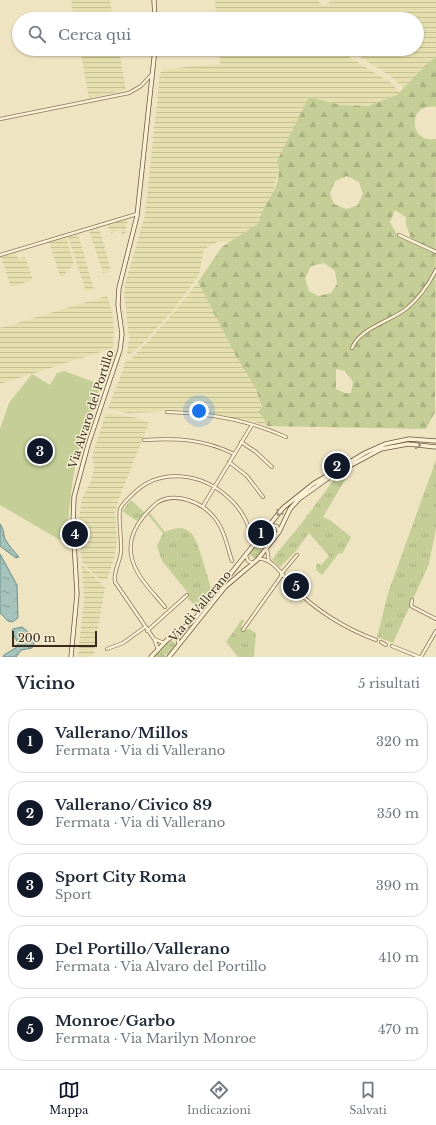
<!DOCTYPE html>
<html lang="it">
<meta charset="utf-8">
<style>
:root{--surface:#fff;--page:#f2f2f3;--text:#1f2937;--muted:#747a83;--line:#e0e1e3;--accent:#111827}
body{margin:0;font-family:"Libre Baskerville",serif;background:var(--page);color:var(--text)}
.scale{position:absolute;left:12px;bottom:10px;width:85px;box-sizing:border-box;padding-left:4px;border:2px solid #392c1d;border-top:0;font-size:11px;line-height:14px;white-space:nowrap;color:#392c1d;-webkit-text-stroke:3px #f6eed2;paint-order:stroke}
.you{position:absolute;left:199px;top:411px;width:14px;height:14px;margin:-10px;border:3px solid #fff;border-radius:50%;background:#1a73e8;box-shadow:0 0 0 6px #1a73e833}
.badge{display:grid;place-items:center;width:26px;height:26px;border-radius:50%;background:var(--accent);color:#fff;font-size:13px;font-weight:700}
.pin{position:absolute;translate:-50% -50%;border:2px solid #fff;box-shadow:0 1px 4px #0006}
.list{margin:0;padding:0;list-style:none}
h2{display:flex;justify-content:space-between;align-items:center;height:52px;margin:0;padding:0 16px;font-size:17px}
h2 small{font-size:13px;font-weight:400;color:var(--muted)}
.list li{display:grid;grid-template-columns:26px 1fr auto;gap:12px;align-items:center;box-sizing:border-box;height:64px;margin:0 8px 8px;padding:0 8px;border:1px solid var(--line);border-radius:16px}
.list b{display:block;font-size:15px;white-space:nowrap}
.list p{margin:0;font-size:13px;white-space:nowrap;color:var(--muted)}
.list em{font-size:13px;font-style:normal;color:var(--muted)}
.icon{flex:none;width:22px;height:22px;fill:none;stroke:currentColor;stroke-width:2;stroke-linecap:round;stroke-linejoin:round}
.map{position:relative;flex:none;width:436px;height:657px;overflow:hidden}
.search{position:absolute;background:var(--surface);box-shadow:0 1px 3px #0004;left:12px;right:12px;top:12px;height:44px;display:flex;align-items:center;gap:10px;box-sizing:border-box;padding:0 14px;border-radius:22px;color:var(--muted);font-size:15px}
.sheet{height:412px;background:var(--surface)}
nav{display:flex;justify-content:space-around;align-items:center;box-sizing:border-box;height:56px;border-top:1px solid var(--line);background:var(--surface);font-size:11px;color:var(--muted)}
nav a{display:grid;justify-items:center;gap:2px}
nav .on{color:var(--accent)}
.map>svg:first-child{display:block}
.farmland{fill:url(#farmland-rules)}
.grass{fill:url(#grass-tufts)}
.forest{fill:url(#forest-firs);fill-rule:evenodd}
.pitch{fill:#c4ce96}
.water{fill:url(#water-ripples);stroke:#6b9089}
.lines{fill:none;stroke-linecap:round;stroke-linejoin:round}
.street-casing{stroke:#897659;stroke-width:4}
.secondary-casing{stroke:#6b563c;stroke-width:5}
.street{stroke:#faf1d5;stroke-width:2.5}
.secondary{stroke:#faf1d5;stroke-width:3.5}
.oneway{stroke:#9a8e79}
.labels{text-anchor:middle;stroke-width:3;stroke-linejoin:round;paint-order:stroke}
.street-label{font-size:11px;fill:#392c1d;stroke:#f6eed2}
</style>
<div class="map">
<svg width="436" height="657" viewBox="0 0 436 657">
<defs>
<pattern id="farmland-rules" width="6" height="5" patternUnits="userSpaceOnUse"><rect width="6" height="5" fill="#e5dfaf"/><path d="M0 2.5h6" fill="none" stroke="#c5c096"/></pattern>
<pattern id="grass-tufts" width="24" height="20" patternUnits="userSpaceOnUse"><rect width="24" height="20" fill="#c4ce96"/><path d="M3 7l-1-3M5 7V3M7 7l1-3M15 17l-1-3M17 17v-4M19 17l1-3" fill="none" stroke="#a9b181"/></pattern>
<pattern id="forest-firs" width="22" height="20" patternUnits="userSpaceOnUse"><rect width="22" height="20" fill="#c4ce96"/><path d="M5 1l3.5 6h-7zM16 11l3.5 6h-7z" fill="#a9b181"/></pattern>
<pattern id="water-ripples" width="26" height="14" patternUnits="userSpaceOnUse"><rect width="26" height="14" fill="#a5c2bb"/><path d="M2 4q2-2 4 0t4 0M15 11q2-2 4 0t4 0" fill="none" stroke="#879e97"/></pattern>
</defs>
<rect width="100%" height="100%" fill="#efe4c2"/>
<!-- farmland -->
<path class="farmland" d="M71,0H110L113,19H74Z
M215,0H317L324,7L332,0H436V57L404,88L390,76L348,49H417V19H216Z
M80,49H119L126,90L89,98Z
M219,49H341L349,57L391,83L400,93L397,95L368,106L341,105L309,97L279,169L271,199L261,214L259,223L230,242L219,241L204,249L199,275L172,312L142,344L129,355L127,353L129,338L124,292L126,281L145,215L160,73L165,69L220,64Z
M128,219L125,234H122L121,230L111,233L107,225Z
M99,227L111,271L103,273L89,230Z
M78,234L94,289L86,291L68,237Z
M66,237L74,264L62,277L60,276L49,242Z
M16,252L18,259L25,257L33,280L11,287L1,257Z
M198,282L236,356L256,389L267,426L252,421L177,409H169L158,412L128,413L108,409L126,361L131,359L170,317Z
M107,296L112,311L114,329L113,348L0,384V328Z
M106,413L138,418L149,423L118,501L115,513L117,541L114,559L107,579L101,581L83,563L81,556L79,519L82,499L92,479L94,465L92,456Z
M82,565L105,587L93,657H78L84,600Z"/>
<!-- grass -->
<path class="grass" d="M436,460V528L429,564L393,643L377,637L388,593Z
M352,468L323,517L330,520L351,537L342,554L339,553L322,575L316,570L317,563L321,565L329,556L309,533L296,551L280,567L272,560L276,554L301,524L336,477Z
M131,500L145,513L137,521L122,511Z
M150,513L165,532C174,528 183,525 191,533C199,541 208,580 212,592L199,608L188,599L189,594L162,561L157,546L163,533L148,515Z
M270,529L275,534L272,539L268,536L267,537L270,540L255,559L249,554Z
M242,619L244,621L241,626L243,630L249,629L256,633L254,656L253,657H238L226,642Z
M170,639L176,644L168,655L163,653L167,657H154Z"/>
<!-- forest -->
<path class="forest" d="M436,57V107C407,102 408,144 436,139L435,412L426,429L267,426L264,418L258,412L262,407L256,389L236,356L198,282L222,247L259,223C263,200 285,188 277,161L309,97L341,105L368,106L397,95L427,64ZM347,176L359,182L363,194L357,206L346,209L334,204L330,194L335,181ZM395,210L406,217V224L411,239L397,235L390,222ZM324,263L335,271L337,284L331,293L318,296L309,291L305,278L311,266ZM336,369L345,371L353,382L351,393H345L336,389Z"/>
<!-- pitch -->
<path class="pitch" d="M64,371L102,385C91,413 79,443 74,473C70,497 68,520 67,544L0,505V429L9,403L32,374L50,385L57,373Z"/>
<!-- water -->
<path class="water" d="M0,524C4,529 3,533 5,539C9,546 14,551 19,557L16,558L0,546Z
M0,554L17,585L18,618L12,622L8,621L0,613Z
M22,627L31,634L35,641L32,648L21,650L16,657H3L4,655L17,647L18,643L12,632L13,629Z"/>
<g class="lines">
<defs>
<path id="street" d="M0,119L129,93L141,86L152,74
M399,235L436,252
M0,255L137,214
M352,348C360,328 389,322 406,309C418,299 429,284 436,270
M167,412C207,413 249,420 286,437
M144,440C177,438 204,439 234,454
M241,442L256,452L272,467
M229,462L247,476L263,497
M203,506L252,425
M270,525L277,526L279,532
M267,549L269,562
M246,556L248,561L253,563
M258,559C272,557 285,578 293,587C315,610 346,629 376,640
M281,574L297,555
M412,600L411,606L436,619
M165,607C152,591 134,575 131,554C129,540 135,527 143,517C147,512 153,506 158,502C176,492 201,502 213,516C224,528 227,546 232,561
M243,630L282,575
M147,631L187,595
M173,635L177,638L179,644
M154,639L164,643
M381,642L386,645
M392,646L419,657
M107,649L123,643L145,627
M158,649L154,639L115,582C113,572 120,562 121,552C122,542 118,516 120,509C122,504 128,499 132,495C159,466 203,473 230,499C244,511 249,528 255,544
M421,657L436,631"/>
<path id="secondary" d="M154,0L155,19
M71,657L77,594L73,524L74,497L88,445L120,350L122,334L118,305L119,288L137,216L155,49
M151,657L167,640L193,621L283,508L313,484L365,453L385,444L409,439L436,441
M169,657L225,587L258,559L279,532L290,509L299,499L331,476L381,449L408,444L436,447"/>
</defs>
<!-- street casing -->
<use href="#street" class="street-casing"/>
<!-- secondary casing -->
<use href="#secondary" class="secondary-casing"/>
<!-- street -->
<use href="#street" class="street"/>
<!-- secondary -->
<use href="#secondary" class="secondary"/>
</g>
<!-- one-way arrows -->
<defs><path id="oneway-chevron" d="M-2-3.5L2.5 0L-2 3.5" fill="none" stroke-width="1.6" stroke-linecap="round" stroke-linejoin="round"/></defs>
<g class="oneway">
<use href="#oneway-chevron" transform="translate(418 445) rotate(6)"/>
<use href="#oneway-chevron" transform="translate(279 513) rotate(128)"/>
</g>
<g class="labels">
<!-- street labels -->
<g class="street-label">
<text transform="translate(91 409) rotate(-72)" y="4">Via Alvaro del Portillo</text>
<text transform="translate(200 606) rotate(-50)" y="4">Via di Vallerano</text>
</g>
</g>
</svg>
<div class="scale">200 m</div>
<div class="you"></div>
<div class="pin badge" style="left:261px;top:533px">1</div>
<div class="pin badge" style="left:337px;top:466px">2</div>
<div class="pin badge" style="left:40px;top:451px">3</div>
<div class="pin badge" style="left:75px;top:534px">4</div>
<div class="pin badge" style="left:296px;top:586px">5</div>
<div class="search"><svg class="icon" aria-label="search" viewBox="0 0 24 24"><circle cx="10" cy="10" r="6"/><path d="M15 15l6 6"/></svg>Cerca qui</div>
</div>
<section class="sheet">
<h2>Vicino<small>5 risultati</small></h2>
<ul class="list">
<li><span class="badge">1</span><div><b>Vallerano/Millos</b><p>Fermata · Via di Vallerano</p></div><em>320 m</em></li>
<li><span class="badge">2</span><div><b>Vallerano/Civico 89</b><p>Fermata · Via di Vallerano</p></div><em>350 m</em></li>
<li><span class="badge">3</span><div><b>Sport City Roma</b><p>Sport</p></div><em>390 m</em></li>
<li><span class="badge">4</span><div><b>Del Portillo/Vallerano</b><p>Fermata · Via Alvaro del Portillo</p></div><em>410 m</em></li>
<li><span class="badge">5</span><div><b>Monroe/Garbo</b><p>Fermata · Via Marilyn Monroe</p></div><em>470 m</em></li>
</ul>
</section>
<nav>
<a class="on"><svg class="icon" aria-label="map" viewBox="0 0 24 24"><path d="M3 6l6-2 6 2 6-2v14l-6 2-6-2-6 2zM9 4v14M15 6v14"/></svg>Mappa</a>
<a><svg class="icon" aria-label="directions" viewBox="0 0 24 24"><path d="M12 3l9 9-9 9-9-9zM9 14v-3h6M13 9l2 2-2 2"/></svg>Indicazioni</a>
<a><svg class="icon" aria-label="saved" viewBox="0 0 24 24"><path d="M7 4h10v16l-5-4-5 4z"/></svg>Salvati</a>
</nav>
